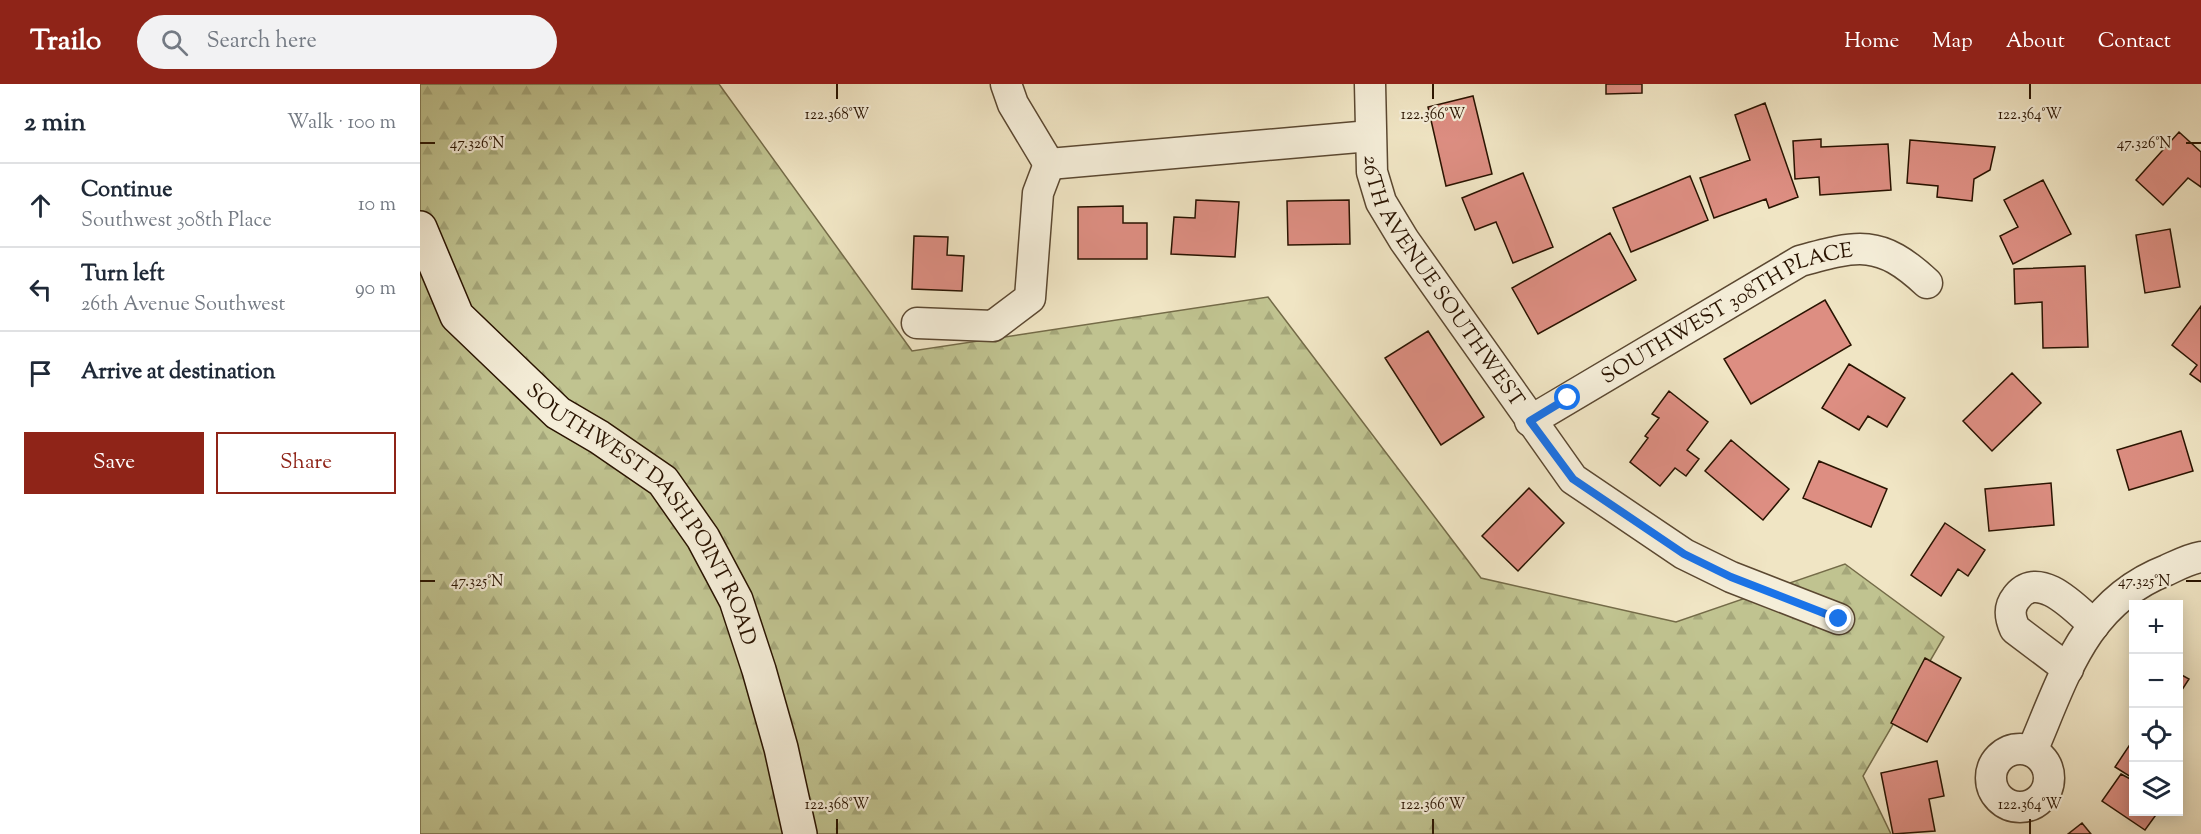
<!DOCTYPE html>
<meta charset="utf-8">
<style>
:root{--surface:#fff;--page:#f2f2f3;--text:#1f2937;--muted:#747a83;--line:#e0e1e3;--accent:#8f2418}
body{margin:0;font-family:"Sorts Mill Goudy",serif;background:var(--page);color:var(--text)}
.controls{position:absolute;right:18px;bottom:18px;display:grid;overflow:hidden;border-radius:0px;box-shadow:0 3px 15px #0003}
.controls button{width:54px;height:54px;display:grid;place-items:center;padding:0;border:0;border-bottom:2px solid var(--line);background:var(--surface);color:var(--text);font:30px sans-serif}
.stop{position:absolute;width:18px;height:18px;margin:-14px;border:4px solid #1a73e8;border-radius:50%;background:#fff}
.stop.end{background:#1a73e8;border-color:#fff;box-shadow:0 2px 6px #0008}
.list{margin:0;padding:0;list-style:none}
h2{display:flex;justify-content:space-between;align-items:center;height:78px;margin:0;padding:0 24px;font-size:26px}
h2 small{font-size:20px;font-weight:400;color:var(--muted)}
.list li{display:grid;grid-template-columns:39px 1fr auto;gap:18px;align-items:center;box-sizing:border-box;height:84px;padding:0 24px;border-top:2px solid var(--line)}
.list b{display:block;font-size:22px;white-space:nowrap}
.list p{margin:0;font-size:20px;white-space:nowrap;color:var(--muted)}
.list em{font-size:20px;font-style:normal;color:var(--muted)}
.actions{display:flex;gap:12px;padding:18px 24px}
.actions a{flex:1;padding:14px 0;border:2px solid var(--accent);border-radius:0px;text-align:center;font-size:21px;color:var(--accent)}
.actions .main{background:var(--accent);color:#fff}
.icon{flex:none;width:33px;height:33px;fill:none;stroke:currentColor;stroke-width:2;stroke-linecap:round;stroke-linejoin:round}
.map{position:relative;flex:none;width:1781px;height:750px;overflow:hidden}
header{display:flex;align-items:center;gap:36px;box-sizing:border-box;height:84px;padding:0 30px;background:var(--accent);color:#fff}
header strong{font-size:28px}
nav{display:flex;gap:33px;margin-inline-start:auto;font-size:21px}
.search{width:420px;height:54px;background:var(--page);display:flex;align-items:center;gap:15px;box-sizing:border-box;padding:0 21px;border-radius:33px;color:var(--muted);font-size:22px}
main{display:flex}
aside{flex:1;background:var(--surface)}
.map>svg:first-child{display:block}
.forest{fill:url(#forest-firs);stroke:#746b48;stroke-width:1.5}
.building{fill:#dd8e82;stroke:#291300;stroke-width:1.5}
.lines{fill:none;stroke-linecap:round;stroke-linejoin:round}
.street-casing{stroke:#5b4831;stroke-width:33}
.secondary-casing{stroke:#291300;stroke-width:36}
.street{stroke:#f5eed9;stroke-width:30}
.secondary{stroke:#f5eed9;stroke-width:33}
.route{stroke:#1a73e8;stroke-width:8}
.ticks{fill:none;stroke:#291300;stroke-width:2}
.labels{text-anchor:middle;stroke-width:4.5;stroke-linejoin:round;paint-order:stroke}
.street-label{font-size:21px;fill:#291300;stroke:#f5eed9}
.ticks-label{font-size:15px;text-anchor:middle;fill:#291300;stroke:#f5eed9;stroke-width:4.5;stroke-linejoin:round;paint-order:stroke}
</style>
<header>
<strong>Trailo</strong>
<div class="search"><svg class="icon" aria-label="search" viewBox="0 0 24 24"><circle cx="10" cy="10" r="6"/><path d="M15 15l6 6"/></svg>Search here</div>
<nav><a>Home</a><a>Map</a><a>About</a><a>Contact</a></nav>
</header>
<main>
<aside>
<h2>2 min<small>Walk · 100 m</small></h2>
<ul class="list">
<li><svg class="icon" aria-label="ahead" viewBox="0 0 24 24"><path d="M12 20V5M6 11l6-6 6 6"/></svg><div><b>Continue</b><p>Southwest 308th Place</p></div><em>10 m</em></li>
<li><svg class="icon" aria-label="left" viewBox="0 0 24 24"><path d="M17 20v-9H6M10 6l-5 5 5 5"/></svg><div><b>Turn left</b><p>26th Avenue Southwest</p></div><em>90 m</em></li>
<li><svg class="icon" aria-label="arrive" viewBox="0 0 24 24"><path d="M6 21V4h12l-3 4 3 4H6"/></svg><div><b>Arrive at destination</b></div></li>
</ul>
<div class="actions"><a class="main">Save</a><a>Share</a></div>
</aside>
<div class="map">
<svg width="1781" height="750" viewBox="0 0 1781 750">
<defs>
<pattern id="forest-firs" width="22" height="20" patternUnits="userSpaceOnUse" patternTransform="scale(1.5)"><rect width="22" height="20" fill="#c0c390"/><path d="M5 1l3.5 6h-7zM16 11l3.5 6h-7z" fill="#a5a77a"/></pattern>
</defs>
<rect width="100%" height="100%" fill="#f0e5c4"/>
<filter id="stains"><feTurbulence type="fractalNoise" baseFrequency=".00333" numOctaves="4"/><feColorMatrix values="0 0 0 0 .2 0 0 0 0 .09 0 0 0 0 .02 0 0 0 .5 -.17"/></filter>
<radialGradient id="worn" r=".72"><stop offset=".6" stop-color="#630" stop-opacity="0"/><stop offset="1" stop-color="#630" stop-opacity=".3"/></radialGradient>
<!-- forest -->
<path class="forest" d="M0,0H299L492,267L848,213L1061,494L1256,538L1425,480L1524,553L1443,692L1471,750H0Z"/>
<!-- building -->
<path class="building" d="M1186,0H1222V9L1186,10Z
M1053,12L1072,90L1026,102L1008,23Z
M1345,19L1378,113L1349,124L1346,115L1294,134L1280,94L1330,76L1315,31Z
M1759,48L1781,68V103L1768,94L1743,121L1716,96Z
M1401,55V63L1468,60L1471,106L1400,111L1399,93L1375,95L1373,57Z
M1490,56L1575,63L1570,86L1554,95L1552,117L1517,113L1518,102L1487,99Z
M1103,89L1133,163L1093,179L1076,138L1055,146L1042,114Z
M1270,92L1288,136L1211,168L1193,124Z
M1623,96L1651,150L1593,180L1580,152L1598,143L1584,116Z
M776,116L819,118L815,173L751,170L754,133L775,134Z
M929,116L930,160L868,161L867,117Z
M703,122V139H727V175H658V123Z
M1750,145L1760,203L1725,209L1716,151Z
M1190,149L1216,196L1118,250L1092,204Z
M494,152L528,153L527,171L544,172L542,207L492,205Z
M1665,182L1668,263L1623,264L1622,218L1595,220L1594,185Z
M1405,216L1431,261L1331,320L1304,275Z
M1781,222V298L1770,290L1777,281L1752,261Z
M1008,247L1064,333L1021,361L965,274Z
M1429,280L1485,314L1467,343L1448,332L1439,346L1402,324Z
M1592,289L1621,319L1572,367L1543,337Z
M1249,307L1288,338L1267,366L1279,375L1266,392L1255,384L1240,402L1210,378L1228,354L1225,352L1239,334L1232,330Z
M1761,347L1773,387L1709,406L1697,366Z
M1311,356L1369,405L1343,436L1285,387Z
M1399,377L1467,405L1451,443L1383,414Z
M1631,399L1634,441L1569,447L1565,405Z
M1109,404L1144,439L1098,487L1062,452Z
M1525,439L1565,466L1548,492L1538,485L1521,512L1491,491Z
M1505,574L1541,594L1507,658L1471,639Z
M1758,589L1769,595L1758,612Z
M1713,656H1714V695L1695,683Z
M1517,677L1524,712L1509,715L1515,747L1473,750L1461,689Z
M1701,690L1714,697V728H1738L1725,746L1682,717Z
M1662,739L1671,750H1648Z"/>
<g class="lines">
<defs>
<g id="street">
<path d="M586,0L593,20L629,80"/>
<path id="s1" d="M950,0L952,88L961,118L984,156L1153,395L1264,470L1311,493L1419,535"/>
<path d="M629,80L950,52"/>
<path d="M497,239L573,242L610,214L618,109L629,80"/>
<path id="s2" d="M1110,337L1380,177C1438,161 1460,155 1507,199"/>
<path d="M1648,585L1595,545C1590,534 1588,524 1596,514C1618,483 1656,525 1674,541"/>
<circle cx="1600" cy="694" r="29"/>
<path d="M1612,667C1644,593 1664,518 1747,486C1758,481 1769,475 1781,473"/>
</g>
<g id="secondary">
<path id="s3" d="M0,144L37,232L138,329L179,353L243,397L283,454L316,516L339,586L361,664L380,750"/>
</g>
</defs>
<!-- street casing -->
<use href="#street" class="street-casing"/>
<!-- secondary casing -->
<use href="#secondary" class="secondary-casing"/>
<!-- street -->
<use href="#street" class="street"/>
<!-- secondary -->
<use href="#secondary" class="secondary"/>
</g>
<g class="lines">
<!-- route -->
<path class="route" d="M1148,314L1110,337L1153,395L1264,470L1311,493L1419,535"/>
</g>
<!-- ticks -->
<path class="ticks" d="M417,0V15M1013,0V15M1610,0V15M0,59H15M1766,59H1781M0,497H15M1766,497H1781M417,735V750M1013,735V750M1610,735V750"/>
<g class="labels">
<!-- street labels -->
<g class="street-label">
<text dy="7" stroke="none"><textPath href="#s1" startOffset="218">26TH AVENUE SOUTHWEST</textPath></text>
<text dy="7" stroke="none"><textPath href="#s2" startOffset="226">SOUTHWEST 308TH PLACE</textPath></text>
<text dy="7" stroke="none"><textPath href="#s3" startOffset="372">SOUTHWEST DASH POINT ROAD</textPath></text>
</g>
</g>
<g class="ticks-label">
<text x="417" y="35">122.368°W</text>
<text x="1013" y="35">122.366°W</text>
<text x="1610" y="35">122.364°W</text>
<text x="57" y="64">47.326°N</text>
<text x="1724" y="64">47.326°N</text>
<text x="57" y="502">47.325°N</text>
<text x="1724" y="502">47.325°N</text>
<text x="417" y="725">122.368°W</text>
<text x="1013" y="725">122.366°W</text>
<text x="1610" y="725">122.364°W</text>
</g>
<rect width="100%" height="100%" filter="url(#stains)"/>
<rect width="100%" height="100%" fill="url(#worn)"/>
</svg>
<div class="controls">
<button>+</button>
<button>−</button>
<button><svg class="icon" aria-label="locate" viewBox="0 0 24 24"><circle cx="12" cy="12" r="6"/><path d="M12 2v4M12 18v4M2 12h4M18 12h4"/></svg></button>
<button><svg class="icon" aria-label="layers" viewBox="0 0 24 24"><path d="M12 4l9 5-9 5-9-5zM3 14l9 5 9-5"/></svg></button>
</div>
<div class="stop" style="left:1148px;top:314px"></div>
<div class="stop end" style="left:1419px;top:535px"></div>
</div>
</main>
